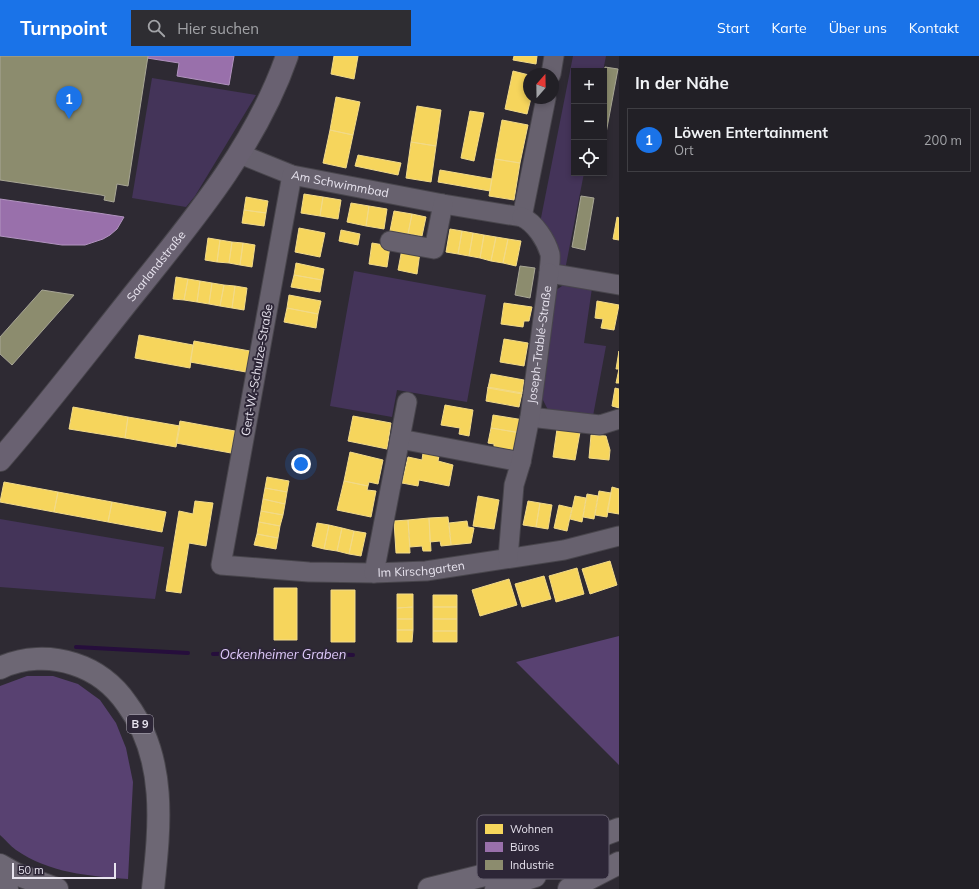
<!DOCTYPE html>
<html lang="de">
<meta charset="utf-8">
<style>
:root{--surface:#222026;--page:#2e2d32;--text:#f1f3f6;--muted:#a2a3a7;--line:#3f3e43;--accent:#1a73e8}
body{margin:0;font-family:Mulish,sans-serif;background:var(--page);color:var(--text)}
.controls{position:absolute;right:12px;top:12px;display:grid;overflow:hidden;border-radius:0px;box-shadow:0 2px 6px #0003}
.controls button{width:36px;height:36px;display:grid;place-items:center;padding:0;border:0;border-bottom:1px solid var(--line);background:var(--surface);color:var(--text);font:20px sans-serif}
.compass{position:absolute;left:523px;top:12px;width:36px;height:36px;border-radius:50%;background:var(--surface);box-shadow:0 2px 6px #0003;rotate:20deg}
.scale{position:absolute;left:12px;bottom:10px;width:104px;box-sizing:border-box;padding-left:4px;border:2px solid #e8e4ef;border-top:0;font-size:11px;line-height:14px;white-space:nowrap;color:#e8e4ef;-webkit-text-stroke:3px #2d2637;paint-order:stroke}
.you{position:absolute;left:301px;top:408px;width:14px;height:14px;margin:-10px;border:3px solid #fff;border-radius:50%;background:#1a73e8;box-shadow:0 0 0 6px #1a73e833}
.badge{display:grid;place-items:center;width:26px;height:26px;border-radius:50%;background:var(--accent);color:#fff;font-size:13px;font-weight:700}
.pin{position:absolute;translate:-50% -33px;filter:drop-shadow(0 1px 2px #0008)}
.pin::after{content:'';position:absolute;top:21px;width:14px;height:12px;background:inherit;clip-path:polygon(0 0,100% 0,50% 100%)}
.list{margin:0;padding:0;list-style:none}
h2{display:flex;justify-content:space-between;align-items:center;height:52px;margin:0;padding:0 16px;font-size:17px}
h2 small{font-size:13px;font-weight:400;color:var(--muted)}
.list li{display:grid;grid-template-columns:26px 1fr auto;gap:12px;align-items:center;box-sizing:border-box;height:64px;margin:0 8px 8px;padding:0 8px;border:1px solid var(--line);border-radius:0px}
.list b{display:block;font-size:15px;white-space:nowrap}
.list p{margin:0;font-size:13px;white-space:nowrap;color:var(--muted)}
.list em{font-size:13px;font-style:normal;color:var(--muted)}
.icon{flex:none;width:22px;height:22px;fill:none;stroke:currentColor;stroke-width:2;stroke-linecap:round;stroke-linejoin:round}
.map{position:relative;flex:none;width:619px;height:833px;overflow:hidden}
header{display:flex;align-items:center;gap:24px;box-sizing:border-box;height:56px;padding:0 20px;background:var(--accent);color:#fff}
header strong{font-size:19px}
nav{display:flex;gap:22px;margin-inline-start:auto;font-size:14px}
.search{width:280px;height:36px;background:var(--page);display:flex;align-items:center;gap:10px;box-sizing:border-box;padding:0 14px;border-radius:0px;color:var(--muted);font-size:15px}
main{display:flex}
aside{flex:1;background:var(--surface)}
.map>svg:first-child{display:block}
.green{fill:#443459}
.forest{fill:#584171}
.homes{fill:#f6d55c;stroke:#f2da88}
.offices{fill:#9970ab;stroke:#b193bf}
.industry{fill:#8c8c6e;stroke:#a8a695}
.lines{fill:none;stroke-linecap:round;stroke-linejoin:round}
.stream{stroke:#260e3c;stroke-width:4}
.minor-casing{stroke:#48454c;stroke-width:21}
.major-casing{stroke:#48454c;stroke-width:24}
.highway-casing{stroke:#48454c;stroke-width:24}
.minor{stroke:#67616e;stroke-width:19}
.major{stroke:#696171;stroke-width:22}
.highway{stroke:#6d6774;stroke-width:22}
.labels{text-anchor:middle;stroke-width:4;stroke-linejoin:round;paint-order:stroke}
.shield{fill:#2d2637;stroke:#b0abb8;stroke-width:1}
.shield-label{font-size:11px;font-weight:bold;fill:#e8e4ef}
.street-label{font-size:12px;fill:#e8e4ef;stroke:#2d2637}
.water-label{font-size:13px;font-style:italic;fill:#e0cafd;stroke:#2d2637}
.key{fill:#2d2637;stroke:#655f6e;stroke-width:1}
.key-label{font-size:11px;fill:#e8e4ef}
</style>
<header>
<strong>Turnpoint</strong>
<div class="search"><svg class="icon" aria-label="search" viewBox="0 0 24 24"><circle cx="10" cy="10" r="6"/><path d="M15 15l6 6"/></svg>Hier suchen</div>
<nav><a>Start</a><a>Karte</a><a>Über uns</a><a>Kontakt</a></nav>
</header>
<main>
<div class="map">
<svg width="619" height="833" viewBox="0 0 619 833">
<rect width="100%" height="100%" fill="#2e2a33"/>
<!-- green -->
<path class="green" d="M573,0H606L603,15H574V117H584L565,214L559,210L540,167Z
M152,22L256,39L195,140L186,151L132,142Z
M354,215L486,239L467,346L397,334L392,361L330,350Z
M565,228L592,232L584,287L606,290L593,360L548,354L542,342L556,234Z
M0,463L164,491L155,543L0,531Z"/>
<!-- forest -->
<path class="forest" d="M619,580V709L516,606Z
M27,620H53L78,628L100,644L116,667L126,692L133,726L128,823C89,820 49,817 16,794C10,790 5,783 0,779V630Z"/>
<!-- homes -->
<path class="homes" d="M334,0H358L354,23L331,18Z
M514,0H537L536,8L513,4Z
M513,15L529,19V42H531L527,58L505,53Z
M336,41L360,46L353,79L330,74Z
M417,50L441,54L436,90L411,86Z
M470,55L484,57L474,105L461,102Z
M502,64L528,69L520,107L495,103Z
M330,74L353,79L346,112L323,107Z
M411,86L436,90L431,126L406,122Z
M358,99L401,107L398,119L355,110Z
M495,103L520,107L514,144L489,140Z
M440,114L492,123L490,135L438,126Z
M304,138L323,141L320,160L301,157Z
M246,141L268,145L266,157L244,154Z
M323,141L341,144L338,163L320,160Z
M351,147L369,150L366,170L347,166Z
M369,150L387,153L384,173L366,170Z
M244,154L266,157L264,170L242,167Z
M394,155L412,158L408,178L390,175Z
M412,158L426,161L422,180L408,178Z
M617,161L619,162V184L613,183Z
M299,172L325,177L320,201L295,196Z
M450,173L462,175L458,198L446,196Z
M341,174L360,178L358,189L339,185Z
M462,175L473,177L469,200L458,198Z
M473,177L484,179L480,202L469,200Z
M484,179L496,181L491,205L480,202Z
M496,181L508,183L503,207L491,205Z
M208,182L220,184L217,206L205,204Z
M508,183L521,185L516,210L503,207Z
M220,184L232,186L229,207L217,206Z
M232,186L243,187L240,209L229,207Z
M243,187L255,189L252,211L240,209Z
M372,187L390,190L387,211L369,208Z
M402,193L420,196L417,218L398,214Z
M296,207L324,213L322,224L294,219Z
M294,219L322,224L320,236L291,231Z
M176,221L188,223L184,244L173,243Z
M188,223L200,225L197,246L184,244Z
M200,225L212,227L209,248L197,246Z
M212,227L224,229L220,250L209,248Z
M224,229L235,230L232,252L220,250Z
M235,230L247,232L244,254L232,252Z
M289,239L321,245L318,258L287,252Z
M597,245L619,249L614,274L601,272L603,263L595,262Z
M504,247L532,251L529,265H524L523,271L501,268Z
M287,252L318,258L316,272L284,266Z
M139,279L193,289L190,312L135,302Z
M504,283L528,287L524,310L500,306Z
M194,285L250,295L246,316L190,306Z
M619,295V327H616L619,313H616Z
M491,318L524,324L522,338L488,332Z
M488,331L522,337L519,351L486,345Z
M615,332L619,333V352L612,350Z
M445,349L473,354L469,380L459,378L460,372L441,369Z
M73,351L128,361L125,382L69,373Z
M493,359L524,364L521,377L491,372Z
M353,360L391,367L387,393L348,385Z
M128,361L180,370L176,391L125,382Z
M180,365L235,375L231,397L176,387Z
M491,372L521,377L515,395L494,391V388L488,387Z
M557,373L580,376L575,404L553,401Z
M591,379L606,380L610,394L609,404L589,402Z
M350,396L383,404L378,428L369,426L368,430L344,425Z
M423,397L439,400L438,405L453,409L449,430L419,424L418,430L402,427L408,401L422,404Z
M267,421L289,425L287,436L265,432Z
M344,425L368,430L367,434L376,435L371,461L337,454Z
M4,426L58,436L54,456L0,446Z
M612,431L619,433V458L607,456Z
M265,432L287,436L285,448L263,443Z
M599,435L611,437L607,461L595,459Z
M58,436L112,446L108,466L54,456Z
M587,438L598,440L594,463L583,461Z
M478,440L499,444L494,473L473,470Z
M575,440L586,442L582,466L570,463Z
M263,443L285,448L283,459L261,455Z
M195,445L213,447L206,490L189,487L181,537L166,535L179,455L193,458Z
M528,445L540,447L536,471L523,469Z
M112,446L166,456L162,476L108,466Z
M540,447L552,449L548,473L536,471Z
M559,449L572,452L567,475L554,472Z
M261,455L283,459L280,470L259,466Z
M448,461L451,489L441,490L440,485L430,486L429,462Z
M429,462L431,495H423L422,490L410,491L408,464Z
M408,464L410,497H396L394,465Z
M467,465L468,471L474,472L471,487L451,489L449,467Z
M259,466L280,470L278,482L257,478Z
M317,467L329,469L324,493L312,490Z
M329,469L342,472L337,495L324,493Z
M342,472L354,475L349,498L337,495Z
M354,475L366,477L361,500L349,498Z
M257,478L278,482L276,493L254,489Z
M610,505L617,529L590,538L582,513Z
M577,512L584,538L556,546L549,520Z
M544,520L551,543L522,551L515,528Z
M509,523L517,549L480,560L472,534Z
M274,532H297V584H274Z
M331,534H355V586H331Z
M397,538H413V551L397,552Z
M433,539H457V551H433Z
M413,551V563H397V552Z
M433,551H457V563H433Z
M397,563H413V574H397Z
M433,563H457V575H433Z
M397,574H413L412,586H397Z
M433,575H457V586H433Z"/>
<!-- offices -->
<path class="offices" d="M148,0H234L229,29L177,20L179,7L147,2Z
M0,143L98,157L124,161L117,173L110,179L103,183L85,189H62L21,183L0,180Z"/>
<!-- industry -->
<path class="industry" d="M0,0H148L128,130L117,128L114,146L104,144L105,140L101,139L0,124Z
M605,11L618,13L604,88V17Z
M581,140L594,142L585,194L572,191Z
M520,210L535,212L530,242L515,239Z
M42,234L74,239L12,309L0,298V281Z"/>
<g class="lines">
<!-- stream -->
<path class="stream" d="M76,591L188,597
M213,598L281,596L353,599"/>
<defs>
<g id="minor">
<path d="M551,18L554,0"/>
<path id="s1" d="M240,98L292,119L443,148L522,161L546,42"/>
<path id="s2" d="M292,119L221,509L309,516L374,517L426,515L564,494L619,480"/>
<path d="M522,161C535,167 546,184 550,198C551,204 549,211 549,217L619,229"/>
<path d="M390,185L434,193L443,148"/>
<path d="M530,361L600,369L619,363"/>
<path d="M400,383L521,406"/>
<path id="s3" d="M508,502L514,429L521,406L530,361L549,217"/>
<path d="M374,517L407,346"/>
</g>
<g id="major">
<path id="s4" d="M0,404C45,352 87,297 130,243C190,168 255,92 287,0"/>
</g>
<path id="highway" d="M0,612C23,601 50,600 74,608C96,615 114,629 127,648C167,702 160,770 153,833
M0,809L16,818L57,833
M0,832L7,833
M429,833L517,811L619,773
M496,833L535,820
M569,833L619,807"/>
</defs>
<!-- minor casing -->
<use href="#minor" class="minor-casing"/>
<!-- major casing -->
<use href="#major" class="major-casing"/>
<!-- highway casing -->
<use href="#highway" class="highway-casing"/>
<!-- minor -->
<use href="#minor" class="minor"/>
<!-- major -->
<use href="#major" class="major"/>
<!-- highway -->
<use href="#highway" class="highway"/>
</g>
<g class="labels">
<!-- shield labels -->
<rect class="shield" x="127" y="659" width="26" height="18" rx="3"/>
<g class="shield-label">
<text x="140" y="672">B 9</text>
</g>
<!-- street labels -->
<g class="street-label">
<text dy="4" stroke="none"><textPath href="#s1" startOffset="105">Am Schwimmbad</textPath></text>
<text dy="4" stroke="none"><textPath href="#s4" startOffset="249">Saarlandstraße</textPath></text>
<text dy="4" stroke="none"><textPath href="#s3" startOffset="216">Joseph-Trablé-Straße</textPath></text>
<text transform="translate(257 314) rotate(-80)" y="4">Gert-W.-Schulze-Straße</text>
<text dy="4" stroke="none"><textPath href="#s2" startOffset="597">Im Kirschgarten</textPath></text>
</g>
<!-- water labels -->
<g class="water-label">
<text x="283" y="603">Ockenheimer Graben</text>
</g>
</g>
<!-- legend -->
<rect x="477" y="759" width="132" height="64" rx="6" class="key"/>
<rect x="485" y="768" width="18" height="10" fill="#f6d55c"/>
<rect x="485" y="786" width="18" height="10" fill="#9970ab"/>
<rect x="485" y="804" width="18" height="10" fill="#8c8c6e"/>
<g class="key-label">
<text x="510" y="777">Wohnen</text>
<text x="510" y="795">Büros</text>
<text x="510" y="813">Industrie</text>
</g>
</svg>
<div class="controls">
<button>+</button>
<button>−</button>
<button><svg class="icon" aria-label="locate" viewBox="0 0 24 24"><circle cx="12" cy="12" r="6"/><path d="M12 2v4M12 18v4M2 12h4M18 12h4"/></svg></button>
</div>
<svg class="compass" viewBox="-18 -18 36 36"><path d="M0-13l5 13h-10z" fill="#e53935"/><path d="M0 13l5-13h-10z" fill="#a2a3a7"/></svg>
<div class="scale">50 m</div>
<div class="you"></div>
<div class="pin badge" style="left:69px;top:63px">1</div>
</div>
<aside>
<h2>In der Nähe<small></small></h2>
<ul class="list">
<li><span class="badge">1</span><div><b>Löwen Entertainment</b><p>Ort</p></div><em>200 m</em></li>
</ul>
</aside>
</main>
